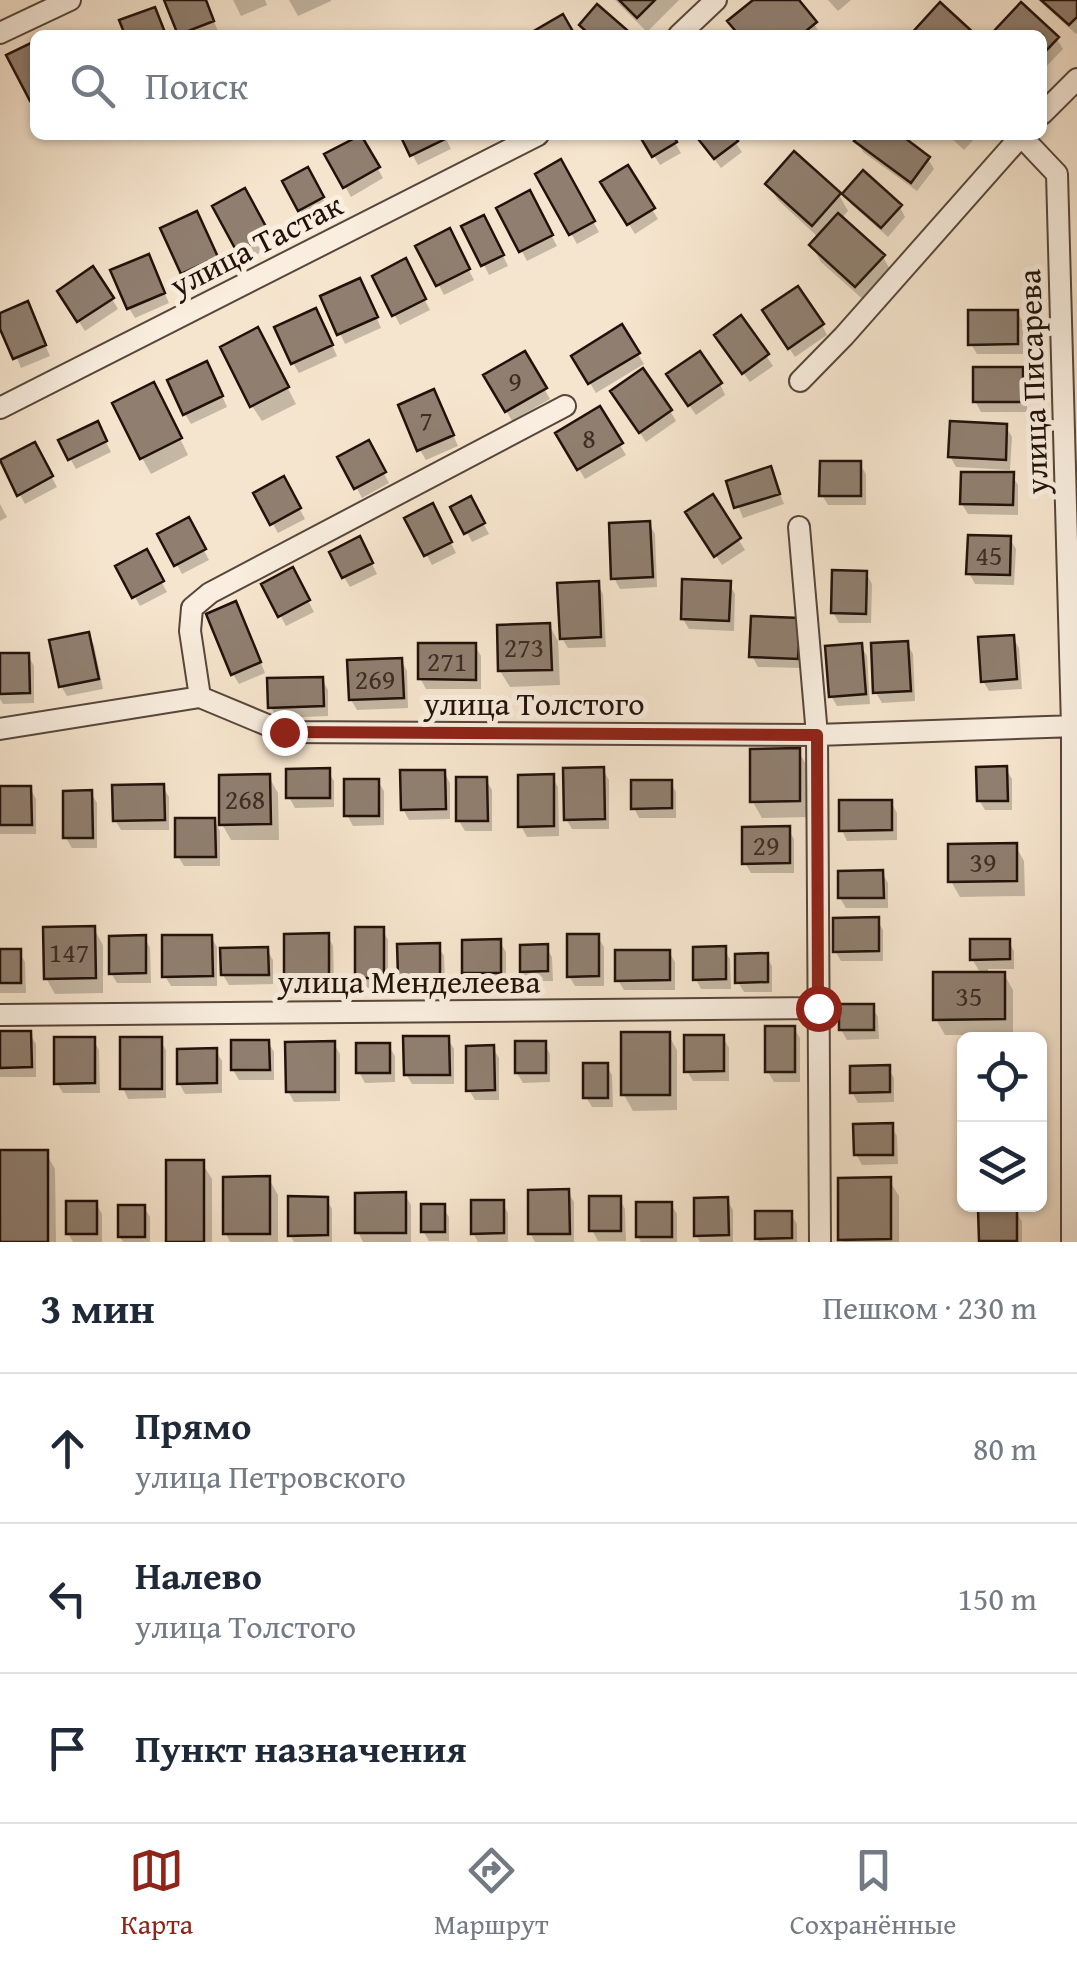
<!DOCTYPE html>
<html lang="ru">
<meta charset="utf-8">
<style>
:root{--surface:#fff;--page:#f2f2f3;--text:#1f2937;--muted:#747a83;--line:#e0e1e3;--accent:#8f2418}
body{margin:0;font-family:"Gentium Book Plus",serif;background:var(--page);color:var(--text)}
.controls{position:absolute;right:30px;bottom:30px;display:grid;overflow:hidden;border-radius:15px;box-shadow:0 2px 8px #0004}
.controls button{width:90px;height:90px;display:grid;place-items:center;padding:0;border:0;border-bottom:2px solid var(--line);background:var(--surface);color:var(--text);font:50px sans-serif}
.stop{position:absolute;width:30px;height:30px;margin:-22px;border:8px solid #8f2418;border-radius:50%;background:#fff}
.stop.end{background:#8f2418;border-color:#fff;box-shadow:0 2px 10px #0008}
.list{margin:0;padding:0;list-style:none}
h2{display:flex;justify-content:space-between;align-items:center;height:130px;margin:0;padding:0 40px;font-size:42px}
h2 small{font-size:32px;font-weight:400;color:var(--muted)}
.list li{display:grid;grid-template-columns:65px 1fr auto;gap:30px;align-items:center;box-sizing:border-box;height:150px;padding:0 40px;border-top:2px solid var(--line)}
.list b{display:block;font-size:38px;white-space:nowrap}
.list p{margin:0;font-size:32px;white-space:nowrap;color:var(--muted)}
.list em{font-size:32px;font-style:normal;color:var(--muted)}
.icon{flex:none;width:55px;height:55px;fill:none;stroke:currentColor;stroke-width:2;stroke-linecap:round;stroke-linejoin:round}
.map{position:relative;flex:none;width:1077px;height:1242px;overflow:hidden}
.search{position:absolute;background:var(--surface);box-shadow:0 2px 8px #0004;left:30px;right:30px;top:30px;height:110px;display:flex;align-items:center;gap:25px;box-sizing:border-box;padding:0 35px;border-radius:15px;color:var(--muted);font-size:38px}
.sheet{height:580px;background:var(--surface)}
nav{display:flex;justify-content:space-around;align-items:center;box-sizing:border-box;height:140px;border-top:2px solid var(--line);background:var(--surface);font-size:28px;color:var(--muted)}
nav a{display:grid;justify-items:center;gap:5px}
nav .on{color:var(--accent)}
.map>svg:first-child{display:block}
.shadow{fill:#0003}
.building{fill:#907f70;stroke:#22110a;stroke-width:2.5}
.lines{fill:none;stroke-linecap:round;stroke-linejoin:round}
.minor-casing{stroke:#57463b;stroke-width:24}
.minor{stroke:#f9eedf;stroke-width:20}
.route{stroke:#8f2418;stroke-width:12}
.labels{text-anchor:middle;stroke-width:10;stroke-linejoin:round;paint-order:stroke}
.number-label{font-size:28px;fill:#3e2c24}
.street-label{font-size:32px;fill:#22110a;stroke:#f9eedf}
</style>
<div class="map">
<svg width="1077" height="1242" viewBox="0 0 1077 1242">
<rect width="100%" height="100%" fill="#f6e5ce"/>
<filter id="stains"><feTurbulence type="fractalNoise" baseFrequency=".002" numOctaves="4"/><feColorMatrix values="0 0 0 0 .2 0 0 0 0 .09 0 0 0 0 .02 0 0 0 .5 -.17"/></filter>
<radialGradient id="worn" r=".72"><stop offset=".6" stop-color="#630" stop-opacity="0"/><stop offset="1" stop-color="#630" stop-opacity=".3"/></radialGradient>
<!-- shadow -->
<path class="shadow" d="M205,0L218,31L209,35H180L167,1Z
M233,0H265L267,5L241,16Z
M289,0H331V1L298,16Z
M615,0H679L647,32Z
M757,0H796L822,35H739L731,21Z
M828,0H851L838,11Z
M1038,0H1077V33L1076,34Z
M1021,5L1057,39L1063,49L1042,71V35H997Z
M402,135H444L451,149L418,165Z
M641,135H670L681,153L660,165Z
M696,135H730L742,152L721,168Z
M862,135H896L928,159L934,169L917,191L863,152L857,141Z
M948,135H978L964,150Z
M360,137L383,178L351,197L328,155Z
M560,163L599,232L577,244L538,175Z
M627,169L658,219L635,234L603,183Z
M307,171L328,208L306,220L285,182Z
M768,184L839,195L848,211L841,219L883,257L892,273L866,302L821,262L812,246L819,238L778,200Z
M244,191L274,245L245,261L215,207Z
M529,194L557,246L527,261L500,209Z
M845,194L900,207L905,217L888,237L851,204Z
M202,225L222,268L189,283L164,229Z
M465,227L489,228L508,266L489,275Z
M449,232L474,280L444,295L419,247Z
M405,262L430,310L400,325L375,277Z
M153,267L169,303L135,318L129,308Z
M365,291L381,328L345,344L323,297Z
M112,299L118,309L85,331L66,302Z
M1017,312L1023,322V354H977L971,344Z
M32,315L50,356L21,368L0,316Z
M741,319L773,366L750,382L723,346Z
M321,321L337,356L299,373L293,363Z
M771,321L822,325L827,335L795,357Z
M622,328L644,364L596,393L574,357Z
M266,346L296,404L262,421L252,406Z
M524,354L550,399L512,421L486,376Z
M1021,369L1027,380V412H981L975,401Z
M212,374L227,407L191,424L185,414Z
M720,384L725,395L696,415L675,385Z
M162,401L188,455L151,474L142,458Z
M439,402L458,446L426,460L420,450Z
M619,402L670,411L676,421L646,442Z
M599,410L626,455L585,479L558,434Z
M97,424L111,452L76,469L61,442Z
M1006,427L1012,437L1010,470L956,467L950,456Z
M368,444L389,483L362,498L341,458Z
M34,445L57,487L25,504L2,462Z
M860,464L866,474V505H828L822,495Z
M770,469L784,504L743,518L729,482Z
M1012,475L1018,485V515L968,514L962,504Z
M284,480L305,519L278,533L256,494Z
M712,498L745,550L722,565L688,513Z
M470,499L489,534L472,542L454,508Z
M0,504L7,517L0,521Z
M438,517L456,553L432,565L408,519Z
M188,521L209,560L182,574L161,535Z
M649,523L655,534L657,587L620,589L614,578Z
M1010,539L1016,549L1014,585L975,584L969,573Z
M365,550L377,574L350,587L344,577Z
M146,553L167,592L140,606L118,567Z
M866,573L872,584L871,623H839L833,612Z
M298,581L314,612L286,626L264,585Z
M597,583L603,594L606,647L568,648L562,638Z
M729,583L735,594L734,631L689,629L683,619Z
M241,615L265,673L239,684L233,674Z
M549,625L558,641L560,685L510,687L500,671Z
M804,631L803,668L758,667L752,656Z
M88,635L94,645L103,689L67,696L61,686Z
M1013,637L1019,648L1022,689L989,691L983,681Z
M907,644L913,654L915,701L882,703L876,693Z
M475,646L481,656V689H426L420,678Z
M861,646L867,656L870,704L837,706L831,696Z
M28,655L34,666V703L3,704L0,699V656Z
M401,660L407,671L408,708L357,710L351,700Z
M322,679L328,690V716L277,718L271,707Z
M798,751L808,767V817L762,818L753,802Z
M1006,769L1012,779V810H985L979,800Z
M603,770L609,780V829H572L566,819Z
M328,771L334,781V807L295,808L289,797Z
M444,772L450,783V819L409,820L403,809Z
M269,777L278,793L279,840H231L222,824Z
M552,777L558,787L559,836L527,837L521,826Z
M486,780L492,790V831H465L459,821Z
M378,781L384,791V825L353,826L347,815Z
M670,782L676,792V818H639L634,808Z
M163,787L169,797V830H121L115,820Z
M0,788H30L36,799V834H0Z
M91,793L97,803V848H72L66,838Z
M891,802L897,813V840L847,841L842,830Z
M214,820L220,831V866H184L178,856Z
M788,829L794,839V873H751L745,863Z
M1015,845L1024,861L1025,896L960,897L951,881Z
M882,873L888,883V908H846L840,898Z
M877,920L883,930V961H841L835,951Z
M94,929L103,945V993L55,994L46,978Z
M382,929L388,940V988H363L357,978Z
M328,936L333,946L334,984L292,985L286,974Z
M211,937L217,947V986H171L165,976Z
M598,937L604,947V986H575L569,976Z
M145,938L150,948L151,983H117L111,973Z
M1008,941L1014,951V969H988V974H1004L1013,990V1035H945L936,1019L981,974L972,959Z
M500,942L506,952V982L470,983L464,972Z
M438,946L444,956L445,985H406L400,975Z
M546,947L552,957L553,981H528L522,971Z
M724,949L730,959L731,989H701L696,979Z
M267,950L273,960V984L229,985L223,975Z
M19,951L25,962L26,993H0V952Z
M669,952L675,962V990H624L618,980Z
M766,956L772,966V992H744L738,982Z
M872,1007L878,1017L879,1039L847,1040L841,1030Z
M794,1028L800,1038V1082H774L768,1072Z
M0,1034H30L36,1044V1077H0Z
M668,1034L677,1050V1110L633,1111L624,1095Z
M723,1037L729,1048V1081H693L687,1071Z
M93,1039L99,1050L100,1093H63L57,1083Z
M448,1039L454,1049V1084H412L406,1074Z
M160,1040L166,1050V1098L128,1099L123,1088Z
M268,1042L274,1052V1080H239L233,1070Z
M544,1043L550,1054V1082L523,1083L517,1073Z
M334,1044L340,1054V1101L294,1102L288,1091Z
M389,1046L395,1056V1082L365,1083L359,1072Z
M493,1048L499,1058V1100H475L469,1090Z
M216,1051L222,1061V1093L185,1094L179,1083Z
M606,1065L612,1075L613,1107H592L586,1097Z
M888,1068L894,1078V1102L858,1103L852,1092Z
M891,1126L897,1136L898,1164L862,1165L856,1154Z
M0,1153H46L55,1169L56,1242H0Z
M202,1163L212,1179V1242H169Z
M269,1179L278,1195V1242H230L226,1234Z
M889,1180L899,1196V1242H843L841,1239Z
M568,1192L574,1202V1242H535L530,1233Z
M405,1195L411,1205V1242H363L358,1232Z
M326,1199L332,1209V1242H294L290,1235Z
M620,1199L625,1209L626,1241H598L592,1230Z
M727,1200L733,1210V1242H700L696,1235Z
M502,1202L508,1213V1242H478L473,1233Z
M96,1203L102,1214V1242H73L68,1233Z
M671,1204L677,1214V1242H641L638,1237Z
M144,1207L150,1217V1242H123L120,1237Z
M443,1207L449,1217V1241H429L423,1231Z
M1016,1211L1022,1222V1242H982Z
M791,1214L797,1224V1242H759L757,1238Z"/>
<!-- building -->
<path class="building" d="M164,0H206L214,21L178,35Z
M619,0H655L637,18Z
M753,0H799L817,22L801,35H739L727,21Z
M1041,0H1077V17L1069,25Z
M940,2L976,35H910Z
M1021,2L1059,37L1042,55V35H996L993,32Z
M597,4L627,30L622,35H590L579,25Z
M155,7L166,35H125L119,20Z
M563,14L575,35H527Z
M35,41V99L30,101L6,55Z
M361,135L380,167L343,188L324,154Z
M400,135H446L447,138L410,156Z
M639,135H673L677,142L652,157Z
M695,135H733L738,141L714,159Z
M859,135H901L930,157L911,183L854,141Z
M794,151L841,193L812,226L765,184Z
M561,159L595,221L569,235L535,174Z
M628,165L655,208L627,225L600,182Z
M308,167L324,197L298,211L282,181Z
M863,170L902,205L881,228L842,194Z
M245,188L270,234L237,252L212,206Z
M530,190L553,235L519,252L496,208Z
M197,211L218,257L181,274L160,228Z
M838,213L885,255L855,287L809,245Z
M484,215L504,255L481,266L461,226Z
M450,228L470,269L436,286L415,246Z
M149,254L165,293L127,309L110,270Z
M406,258L426,299L392,316L372,276Z
M93,266L114,298L77,322L57,291Z
M360,278L378,317L337,335L320,296Z
M798,286L824,324L788,349L762,310Z
M28,301L46,345L13,359L0,329V313Z
M316,308L333,345L291,364L274,327Z
M968,310H1018V344L968,345Z
M741,315L769,354L742,374L714,335Z
M622,324L640,353L588,384L571,356Z
M258,327L289,387L250,407L220,347Z
M525,351L547,388L505,412L483,375Z
M700,351L722,383L688,406L666,374Z
M207,361L223,396L183,415L167,380Z
M973,367H1023V402H973Z
M643,368L672,410L639,433L610,391Z
M154,382L182,438L140,459L112,403Z
M434,389L454,435L417,451L398,405Z
M600,406L623,443L577,470L555,433Z
M98,421L107,441L68,460L58,440Z
M950,421L1007,424L1006,460L948,457Z
M369,440L386,472L354,489L337,457Z
M35,442L53,476L17,496L0,460Z
M820,461H861V496H819Z
M771,466L780,494L734,508L726,481Z
M961,472H1014L1013,505L960,504Z
M284,476L301,508L270,525L253,493Z
M713,494L741,538L714,557L685,512Z
M471,496L485,523L464,534L450,507Z
M433,503L452,542L424,556L404,518Z
M189,517L206,549L174,566L157,534Z
M650,521L653,577L611,579L609,523Z
M968,535L1011,536L1010,575L966,574Z
M360,536L373,563L342,578L329,552Z
M147,549L164,581L132,598L115,566Z
M293,567L310,600L278,617L261,584Z
M832,570L867,571L866,614L831,613Z
M682,579L731,581L729,621L681,619Z
M599,581L601,637L560,639L557,583Z
M236,601L261,662L231,675L206,614Z
M751,616L800,618L798,659L749,657Z
M550,623L552,670L498,671L497,625Z
M89,632L99,679L59,687L49,640Z
M1014,635L1017,679L981,682L978,637Z
M908,641L911,691L873,693L871,643Z
M418,643H476V680L418,679Z
M862,643L866,694L829,697L825,646Z
M0,653H29L30,693L0,694Z
M402,658L404,698L349,700L347,660Z
M323,677L324,706L268,708L267,678Z
M800,748V801L750,802V749Z
M1007,766L1008,801H977L976,767Z
M604,767L605,819L564,820L563,768Z
M330,768V798H286V769Z
M400,770H445L446,809L401,810Z
M270,774L271,824L219,825V775Z
M554,774V826L518,827V775Z
M456,777H487L488,821H456Z
M344,779H379V816H344Z
M631,780H672V808L631,809Z
M164,784L165,820L113,821L112,785Z
M0,786H31L32,825H0Z
M92,790L93,838H63V791Z
M839,800H892V830L839,831Z
M175,818H215L216,857H175Z
M790,826V863L742,864V827Z
M1017,843V881L948,882V844Z
M883,870L884,898H838V871Z
M879,917V951L833,952V918Z
M95,926L96,978L44,979L43,927Z
M355,927H384V978H355Z
M329,933V975H284V934Z
M567,934H599V976L567,977Z
M146,935V973L109,974V936Z
M162,935H212L213,976L162,977Z
M501,939V973H462V940Z
M970,939H1010V959L970,960Z
M440,943V976H398L397,944Z
M548,944V971L520,972V945Z
M726,946V979L693,980V947Z
M268,947L269,975H221L220,948Z
M0,949H21V983H0Z
M615,950H670V980L615,981Z
M768,953V982L735,983V954Z
M933,972H1005V1019L933,1020Z
M839,1004H874V1030H839Z
M765,1026H795V1072H765Z
M0,1031H31L32,1067L0,1068Z
M621,1032H670V1095H621Z
M684,1035H724V1071L684,1072Z
M403,1036H449L450,1075H404Z
M54,1037H95V1083L54,1084Z
M120,1037H162V1089H120Z
M231,1040H269L270,1070H231Z
M335,1041V1092H286L285,1042Z
M515,1041H546V1073H515Z
M356,1043H390V1073H356Z
M494,1045L495,1090L466,1091V1046Z
M217,1048V1083L177,1084V1049Z
M583,1063H608V1098H583Z
M890,1065V1092L850,1093V1066Z
M893,1123V1155H854L853,1124Z
M0,1150H48V1242H0Z
M166,1160H204V1242H166Z
M270,1176V1234H223V1177Z
M891,1177V1239L838,1240V1178Z
M569,1189L570,1234H528V1190Z
M406,1192V1233H355V1193Z
M288,1196L328,1197V1235L288,1236Z
M589,1196H621V1231H589Z
M728,1197L729,1235L694,1236V1198Z
M471,1200H504V1233L471,1234Z
M66,1201H97V1234H66Z
M636,1202H672V1237H636Z
M421,1204H445V1232H421Z
M118,1205H145V1237H118Z
M978,1209H1017V1241H979Z
M755,1211H792V1238L755,1239Z"/>
<g class="lines">
<defs>
<path id="minor" d="M0,33L70,0
M679,35L716,0
M1042,114L1077,79
M1021,136L1057,174L1072,726V1242
M800,381L844,336L1022,135
M0,408L538,135
M799,527L817,735L820,1242
M200,697L190,631L192,608L210,593L565,406
M0,729L200,697L284,732L817,735L1077,726
M0,1015L818,1008"/>
</defs>
<!-- minor casing -->
<use href="#minor" class="minor-casing"/>
<!-- minor -->
<use href="#minor" class="minor"/>
</g>
<g class="lines">
<!-- route -->
<path class="route" d="M284,732L817,735L818,1008"/>
</g>
<g class="labels">
<!-- number labels -->
<g class="number-label">
<text x="515" y="391">9</text>
<text x="426" y="430">7</text>
<text x="589" y="448">8</text>
<text x="989" y="565">45</text>
<text x="524" y="657">273</text>
<text x="447" y="671">271</text>
<text x="375" y="689">269</text>
<text x="245" y="809">268</text>
<text x="766" y="855">29</text>
<text x="983" y="872">39</text>
<text x="69" y="962">147</text>
<text x="969" y="1006">35</text>
</g>
<!-- street labels -->
<g class="street-label">
<text transform="translate(256 245) rotate(-27)" y="11">улица Тастак</text>
<text transform="translate(1033 382) rotate(-92)" y="11">улица Писарева</text>
<text x="534" y="715">улица Толстого</text>
<text x="409" y="993">улица Менделеева</text>
</g>
</g>
<rect width="100%" height="100%" filter="url(#stains)"/>
<rect width="100%" height="100%" fill="url(#worn)"/>
</svg>
<div class="controls">
<button><svg class="icon" aria-label="locate" viewBox="0 0 24 24"><circle cx="12" cy="12" r="6"/><path d="M12 2v4M12 18v4M2 12h4M18 12h4"/></svg></button>
<button><svg class="icon" aria-label="layers" viewBox="0 0 24 24"><path d="M12 4l9 5-9 5-9-5zM3 14l9 5 9-5"/></svg></button>
</div>
<div class="stop" style="left:818px;top:1008px"></div>
<div class="stop end" style="left:284px;top:732px"></div>
<div class="search"><svg class="icon" aria-label="search" viewBox="0 0 24 24"><circle cx="10" cy="10" r="6"/><path d="M15 15l6 6"/></svg>Поиск</div>
</div>
<section class="sheet">
<h2>3 мин<small>Пешком · 230 m</small></h2>
<ul class="list">
<li><svg class="icon" aria-label="ahead" viewBox="0 0 24 24"><path d="M12 20V5M6 11l6-6 6 6"/></svg><div><b>Прямо</b><p>улица Петровского</p></div><em>80 m</em></li>
<li><svg class="icon" aria-label="left" viewBox="0 0 24 24"><path d="M17 20v-9H6M10 6l-5 5 5 5"/></svg><div><b>Налево</b><p>улица Толстого</p></div><em>150 m</em></li>
<li><svg class="icon" aria-label="arrive" viewBox="0 0 24 24"><path d="M6 21V4h12l-3 4 3 4H6"/></svg><div><b>Пункт назначения</b></div></li>
</ul>
</section>
<nav>
<a class="on"><svg class="icon" aria-label="map" viewBox="0 0 24 24"><path d="M3 6l6-2 6 2 6-2v14l-6 2-6-2-6 2zM9 4v14M15 6v14"/></svg>Карта</a>
<a><svg class="icon" aria-label="directions" viewBox="0 0 24 24"><path d="M12 3l9 9-9 9-9-9zM9 14v-3h6M13 9l2 2-2 2"/></svg>Маршрут</a>
<a><svg class="icon" aria-label="saved" viewBox="0 0 24 24"><path d="M7 4h10v16l-5-4-5 4z"/></svg>Сохранённые</a>
</nav>
